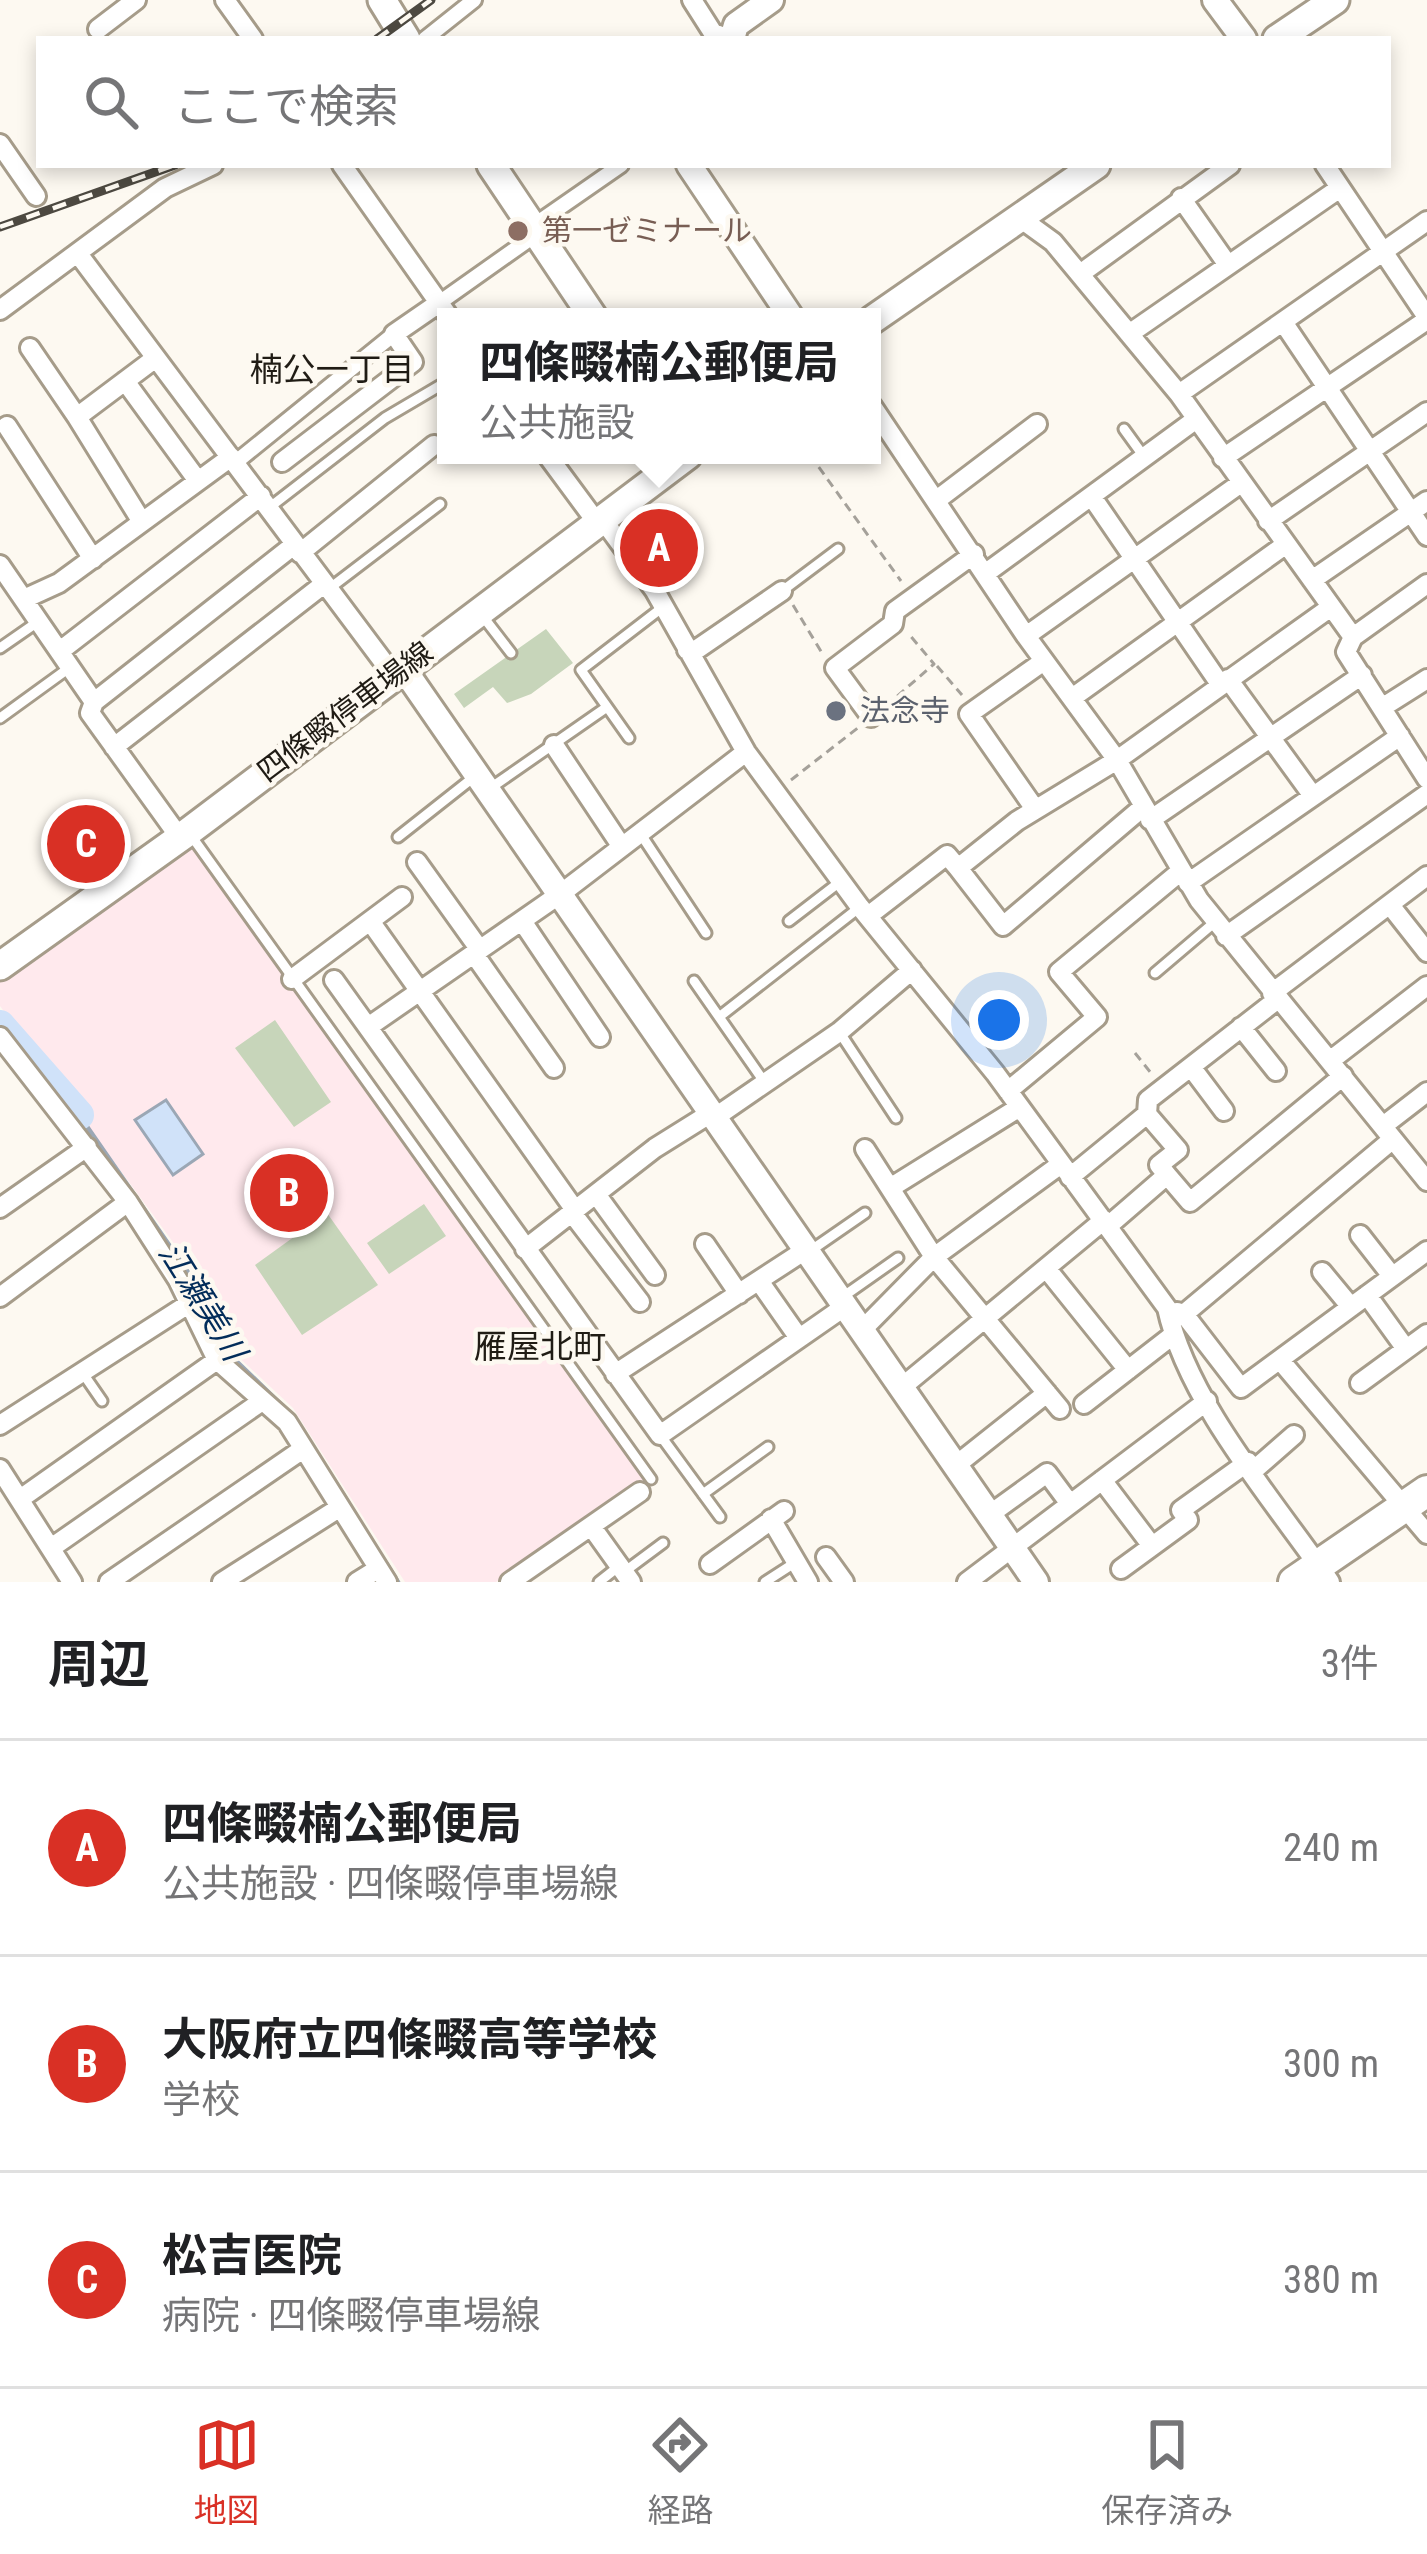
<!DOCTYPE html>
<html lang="ja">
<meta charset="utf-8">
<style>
:root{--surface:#fff;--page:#f6f6f6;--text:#202124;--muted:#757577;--line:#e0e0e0;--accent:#d93025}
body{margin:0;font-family:"Roboto Condensed","Noto Sans JP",sans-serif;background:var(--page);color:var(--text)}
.you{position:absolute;left:999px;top:1020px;width:42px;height:42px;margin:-30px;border:9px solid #fff;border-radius:50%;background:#1a73e8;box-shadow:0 0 0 18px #1a73e833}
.badge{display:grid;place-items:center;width:78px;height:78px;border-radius:50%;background:var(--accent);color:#fff;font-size:39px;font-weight:700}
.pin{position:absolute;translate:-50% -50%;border:6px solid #fff;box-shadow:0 3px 12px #0006}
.popup{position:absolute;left:437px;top:308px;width:444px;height:156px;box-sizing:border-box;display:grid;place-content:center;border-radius:0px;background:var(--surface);filter:drop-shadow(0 3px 9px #0005);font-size:39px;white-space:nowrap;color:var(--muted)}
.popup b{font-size:45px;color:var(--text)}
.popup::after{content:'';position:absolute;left:50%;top:100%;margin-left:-24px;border:24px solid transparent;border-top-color:var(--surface)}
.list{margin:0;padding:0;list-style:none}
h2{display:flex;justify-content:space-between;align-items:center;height:156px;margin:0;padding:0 48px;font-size:51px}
h2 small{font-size:39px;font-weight:400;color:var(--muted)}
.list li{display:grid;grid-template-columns:78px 1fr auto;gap:36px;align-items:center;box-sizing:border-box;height:216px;padding:0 48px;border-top:3px solid var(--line)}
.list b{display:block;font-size:45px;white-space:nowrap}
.list p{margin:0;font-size:39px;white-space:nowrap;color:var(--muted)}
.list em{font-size:39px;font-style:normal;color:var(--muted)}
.icon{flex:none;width:66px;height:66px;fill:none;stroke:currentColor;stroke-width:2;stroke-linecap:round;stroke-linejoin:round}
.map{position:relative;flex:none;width:1427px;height:1582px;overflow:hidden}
.search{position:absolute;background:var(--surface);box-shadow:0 6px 18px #0003;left:36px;right:36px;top:36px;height:132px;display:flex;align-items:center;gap:30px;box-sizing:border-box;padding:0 42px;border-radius:0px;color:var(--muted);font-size:45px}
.sheet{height:804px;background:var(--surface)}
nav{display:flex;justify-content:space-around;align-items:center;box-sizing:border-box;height:168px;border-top:3px solid var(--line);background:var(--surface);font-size:33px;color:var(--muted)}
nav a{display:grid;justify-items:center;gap:6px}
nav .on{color:var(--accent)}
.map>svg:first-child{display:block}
.education{fill:#ffe9ed}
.green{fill:#c7d5ba}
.water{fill:#d0e2f9;stroke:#9ba7b5;stroke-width:3}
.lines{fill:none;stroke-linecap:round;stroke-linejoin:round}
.stream{stroke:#9ba7b5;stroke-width:4.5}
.river{stroke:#d0e2f9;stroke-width:30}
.service-casing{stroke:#a69c8a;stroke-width:15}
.pedestrian-casing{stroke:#a69c8a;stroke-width:20}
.minor-casing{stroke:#a69c8a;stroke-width:24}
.tertiary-casing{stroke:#a69c8a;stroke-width:30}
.secondary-casing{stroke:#a69c8a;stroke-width:33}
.trunk-casing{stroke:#a69c8a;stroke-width:36}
.path{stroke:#a5a19a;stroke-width:3;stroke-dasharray:9 6;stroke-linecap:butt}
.service{stroke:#fff;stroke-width:9}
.pedestrian{stroke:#fff;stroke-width:14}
.minor{stroke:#fff;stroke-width:18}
.tertiary{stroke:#fff;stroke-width:24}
.secondary{stroke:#fff;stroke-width:27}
.trunk{stroke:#fff;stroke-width:30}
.rail-casing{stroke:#4d4941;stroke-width:9}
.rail{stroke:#fdf9f1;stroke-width:4.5;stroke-dasharray:14;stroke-linecap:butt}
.education-dot{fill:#8d6e63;stroke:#fdf9f1;stroke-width:4.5}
.worship-dot{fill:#6b7280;stroke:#fdf9f1;stroke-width:4.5}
.labels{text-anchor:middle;stroke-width:9;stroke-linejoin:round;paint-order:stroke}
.education-label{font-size:30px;fill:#785e54;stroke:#fdf9f1;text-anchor:start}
.worship-label{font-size:30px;fill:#5b616d;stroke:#fdf9f1;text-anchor:start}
.street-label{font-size:30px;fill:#201c15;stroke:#fdf9f1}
.neighbourhood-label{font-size:33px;fill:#201c15;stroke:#fdf9f1}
.water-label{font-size:33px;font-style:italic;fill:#022c5a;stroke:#fdf9f1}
</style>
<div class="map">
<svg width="1427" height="1582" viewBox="0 0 1427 1582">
<rect width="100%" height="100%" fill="#fdf9f1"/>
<!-- education -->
<path class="education" d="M190,840L647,1480L496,1582H405L293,1408L232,1351L197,1275L0,1006V975Z"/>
<!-- green -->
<path class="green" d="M546,629L573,663L531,694L507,703L493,687L464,708L454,694Z
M275,1020L331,1102L294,1127L235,1048Z
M424,1204L446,1236L389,1274L367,1243Z
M327,1213L378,1285L302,1335L255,1265Z"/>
<!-- water -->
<path class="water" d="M166,1100L203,1154L173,1175L135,1120Z"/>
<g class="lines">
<!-- stream -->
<path class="stream" d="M79,1115L192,1278L229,1354L285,1408
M293,1416L348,1502
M386,1563L398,1582"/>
<!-- river -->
<path class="river" d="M0,1025L79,1115"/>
<defs>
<path id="service" d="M1124,429L1145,458
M270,507L385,418L446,382
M330,588L440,504
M782,591L838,549
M481,614L511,653
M0,648L39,621
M0,718L69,668
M629,738L581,670L663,607
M489,789L607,707
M640,833L706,933
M190,834L651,1479
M398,837L474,777
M789,921L841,881
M1155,973L1215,922
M694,981L765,1083
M719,1017L860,907
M840,1033L896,1118
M810,1251L865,1213
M841,1298L898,1258
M82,1372L102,1401
M660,1435L720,1517
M703,1494L768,1447
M624,1572L663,1543
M599,1582L618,1567
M765,1582L796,1562"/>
<path id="pedestrian" d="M425,39L474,0
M533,226L621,165
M439,303L538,233
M236,462L394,334"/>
<path id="minor" d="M225,0L253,39
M692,0L713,33L729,39
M98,29L136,0
M0,144L36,196
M342,165L449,317
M1325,165L1427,317
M1181,198L1228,265
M1020,218L1053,242L1179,394L1353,637
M79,255L394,676
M1080,274L1230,165
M0,310L165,188L213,165
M1285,325L1427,536
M1129,334L1340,188
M30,348L77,417
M125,381L198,481
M1179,394L1427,221
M872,406L1026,636L1117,760L1199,900L1427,1181
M7,426L93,559
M547,455L598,524
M1223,458L1427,320
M282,462L413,362L394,334L439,303
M1092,497L1220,684
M938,499L1037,424
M603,520L655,591L746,752L860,907L995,1073L1167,1308C1187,1402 1275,1502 1330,1582
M1268,521L1427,412
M142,522L77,417L153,360
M300,553L434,445
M0,565L94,702L90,713L180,838
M986,573L1195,420
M1312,580L1427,501
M1427,584L1353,637L1346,652L1427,779
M24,599L59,583L231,457
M1026,636L1241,483
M687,650L693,652L782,591
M60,651L261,496
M1228,679L1313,796
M1072,698L1285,545
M94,702L294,545
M1383,707L1427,679
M871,717L835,668L893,624L895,611L974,554
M554,745L622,847
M114,747L324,584
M1035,809L969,714L1044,661
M1150,820L1362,675
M417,862L480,950
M958,868L1003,926L1143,807
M1188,883L1400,736
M1390,905L1427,952
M868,916L947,855L958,868L1017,821L1117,760L1331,607
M370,921L575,1210
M522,921L600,1037
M1226,936L1427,794
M474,954L554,1068
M292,979L402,897
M334,980L660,1435L847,1305
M1272,993L1427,876
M368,1027L563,892L746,752
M1241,1027L1276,1071
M0,1037L128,1202L178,1280L217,1360L287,1422L387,1582
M1331,1060L1427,986
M1191,1067L1224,1111
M1008,1091L1097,1017L1059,972L1181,871
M1147,1114L1178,1150L1159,1165L1167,1175
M714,1118L839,1032L912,970
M1383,1126L1427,1092
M865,1149L934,1257L1060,1409
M1070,1177L1147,1114L1148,1100L1278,999
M890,1188L1020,1107
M596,1194L655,1275
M0,1208L87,1147
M572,1213L640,1302
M1108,1226L1167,1175L1190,1202L1343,1076
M1360,1235L1392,1276
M705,1244L739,1294
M525,1249L655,1148L711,1113
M1046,1268L1128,1370
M1322,1272L1351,1307
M759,1281L799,1338
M1367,1295L1406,1349
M0,1297L128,1202
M1177,1312L1184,1314L1393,1139
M1184,1314L1241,1388L1427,1251
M863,1329L934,1257L1061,1164
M1280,1360L1427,1534
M615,1374L807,1249
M1360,1383L1427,1334
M902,1387L1104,1220
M1084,1404L1173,1335
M0,1425L190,1303
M955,1466L1047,1393
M0,1469L72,1582
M1254,1470L1294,1435
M1102,1480L1152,1546
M20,1499L217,1360
M989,1515L1047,1473L1070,1504
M771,1519L808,1582
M591,1526L631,1582
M51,1548L262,1401
M826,1557L844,1582
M710,1564L784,1511
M1121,1569L1188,1520L1181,1510L1248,1462
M109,1582L303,1449
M222,1582L339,1508
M357,1582L378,1569
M510,1582L640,1492
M967,1582L1207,1401"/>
<path id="tertiary" d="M1215,0L1244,39
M732,39L736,25L771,0
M689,165L791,317
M403,668L1036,1582"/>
<path id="secondary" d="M382,0L406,39
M1277,39L1335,0
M491,165L593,317
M872,320L1096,165
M0,966L188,832L688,455"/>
<path id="trunk" d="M1294,1582L1427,1491"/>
</defs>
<!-- service casing -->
<use href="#service" class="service-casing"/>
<!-- pedestrian casing -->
<use href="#pedestrian" class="pedestrian-casing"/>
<!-- minor casing -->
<use href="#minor" class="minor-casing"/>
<!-- tertiary casing -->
<use href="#tertiary" class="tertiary-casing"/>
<!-- secondary casing -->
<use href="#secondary" class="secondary-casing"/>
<!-- trunk casing -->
<use href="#trunk" class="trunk-casing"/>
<!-- path -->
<path class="path" d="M810,455L901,581
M793,605L822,653
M937,666L962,695
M886,706L934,664L908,633
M791,780L859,727
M1135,1053L1151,1073"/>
<!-- service -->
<use href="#service" class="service"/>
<!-- pedestrian -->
<use href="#pedestrian" class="pedestrian"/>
<!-- minor -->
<use href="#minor" class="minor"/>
<!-- tertiary -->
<use href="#tertiary" class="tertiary"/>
<!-- secondary -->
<use href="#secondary" class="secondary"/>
<!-- trunk -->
<use href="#trunk" class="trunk"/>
<defs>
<path id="rail" d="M377,39L431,0
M0,227L175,165"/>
</defs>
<!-- rail casing -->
<use href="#rail" class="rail-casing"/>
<!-- rail -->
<use href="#rail" class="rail"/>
</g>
<!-- markers -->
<circle class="education-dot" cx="518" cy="231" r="12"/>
<circle class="worship-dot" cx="836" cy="711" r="12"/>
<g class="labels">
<!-- education labels -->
<g class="education-label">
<text x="542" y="241">第一ゼミナール</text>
</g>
<!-- worship labels -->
<g class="worship-label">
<text x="860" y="721">法念寺</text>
</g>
<!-- street labels -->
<g class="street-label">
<text transform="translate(345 712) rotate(-37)" y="10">四條畷停車場線</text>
</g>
<!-- neighbourhood labels -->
<g class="neighbourhood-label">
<text x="332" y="381">楠公一丁目</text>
<text x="540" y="1358">雁屋北町</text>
</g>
<!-- water labels -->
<g class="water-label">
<text transform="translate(203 1301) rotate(58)" y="12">江瀬美川</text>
</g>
</g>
</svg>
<div class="you"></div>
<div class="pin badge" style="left:659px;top:548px">A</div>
<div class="popup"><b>四條畷楠公郵便局</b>公共施設</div>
<div class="pin badge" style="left:289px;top:1193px">B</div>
<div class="pin badge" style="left:86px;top:844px">C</div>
<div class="search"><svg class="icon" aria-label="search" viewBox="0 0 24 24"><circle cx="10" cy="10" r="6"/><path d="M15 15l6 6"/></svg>ここで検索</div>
</div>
<section class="sheet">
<h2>周辺<small>3件</small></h2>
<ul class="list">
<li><span class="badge">A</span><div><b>四條畷楠公郵便局</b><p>公共施設 · 四條畷停車場線</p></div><em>240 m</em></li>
<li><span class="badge">B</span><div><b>大阪府立四條畷高等学校</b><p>学校</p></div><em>300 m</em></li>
<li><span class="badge">C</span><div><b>松吉医院</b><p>病院 · 四條畷停車場線</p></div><em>380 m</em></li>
</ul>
</section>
<nav>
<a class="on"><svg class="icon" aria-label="map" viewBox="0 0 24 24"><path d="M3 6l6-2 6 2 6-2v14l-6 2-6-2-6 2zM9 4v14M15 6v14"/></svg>地図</a>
<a><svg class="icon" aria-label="directions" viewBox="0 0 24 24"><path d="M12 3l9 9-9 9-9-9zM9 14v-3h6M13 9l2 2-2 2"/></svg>経路</a>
<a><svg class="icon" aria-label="saved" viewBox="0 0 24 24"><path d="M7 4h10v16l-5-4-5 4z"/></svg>保存済み</a>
</nav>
